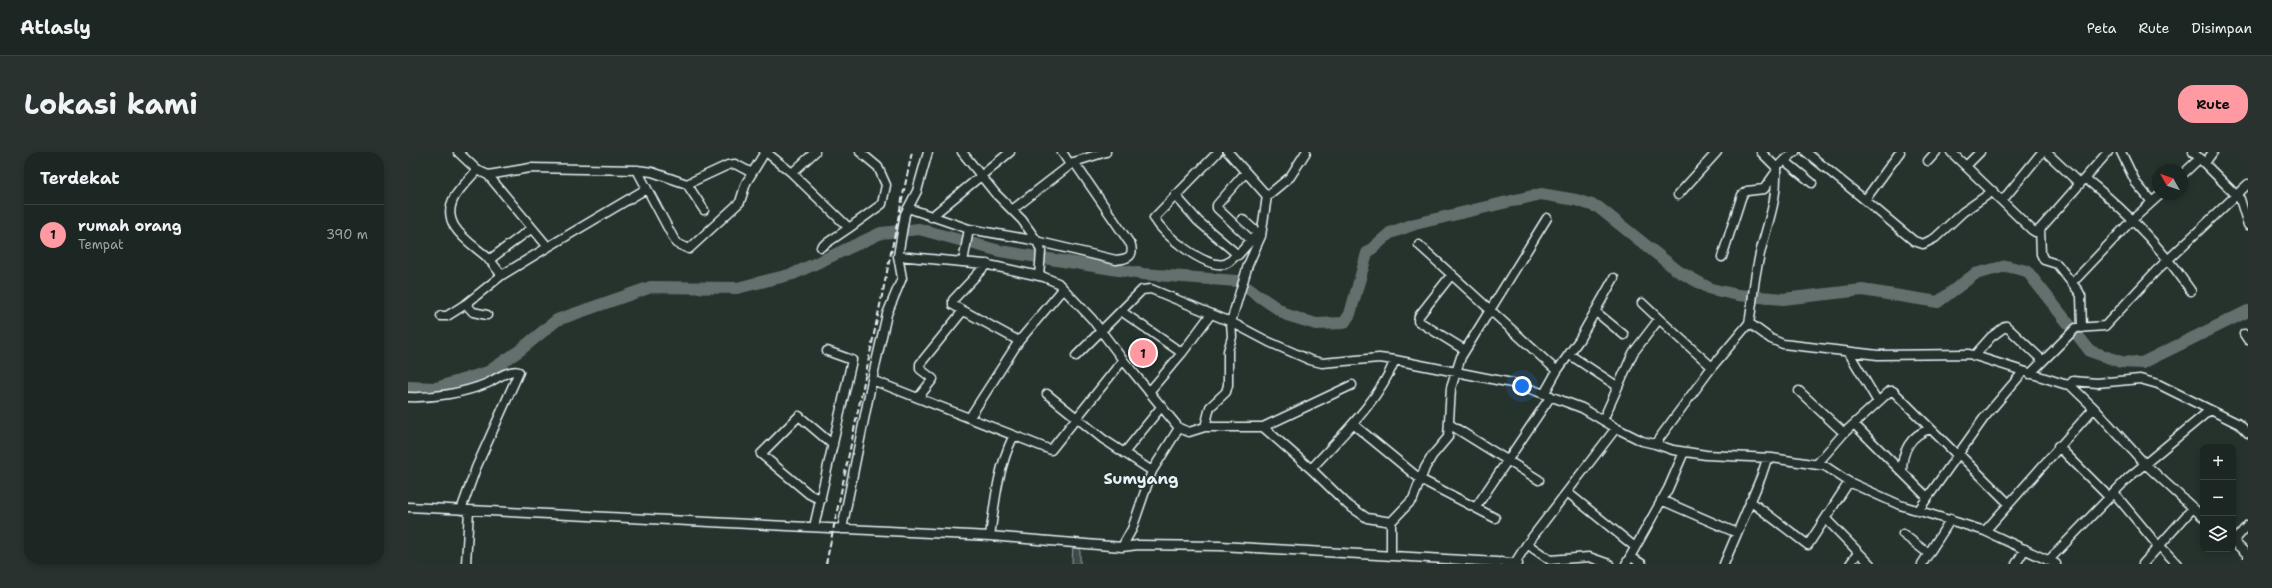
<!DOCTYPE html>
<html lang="id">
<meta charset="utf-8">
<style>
:root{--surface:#1c2622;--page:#29322f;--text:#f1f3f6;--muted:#a0a5a5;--line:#3a4340;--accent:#ff9aa2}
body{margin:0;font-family:"Shantell Sans",sans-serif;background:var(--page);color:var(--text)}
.controls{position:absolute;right:12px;bottom:12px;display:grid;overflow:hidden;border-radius:8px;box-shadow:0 2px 6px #0003}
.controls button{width:36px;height:36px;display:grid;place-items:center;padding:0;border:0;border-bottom:1px solid var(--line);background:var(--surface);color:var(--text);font:20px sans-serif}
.compass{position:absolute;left:1744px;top:12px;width:36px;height:36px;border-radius:50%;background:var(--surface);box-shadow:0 2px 6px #0003;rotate:310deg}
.you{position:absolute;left:1114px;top:234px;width:14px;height:14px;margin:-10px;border:3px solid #fff;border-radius:50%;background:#1a73e8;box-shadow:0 0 0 6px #1a73e833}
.badge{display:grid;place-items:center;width:26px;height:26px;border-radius:50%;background:var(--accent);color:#111;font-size:13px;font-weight:700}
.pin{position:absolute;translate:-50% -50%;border:2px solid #fff;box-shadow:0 1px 4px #0006}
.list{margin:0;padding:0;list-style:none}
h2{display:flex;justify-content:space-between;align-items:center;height:52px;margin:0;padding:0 16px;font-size:17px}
h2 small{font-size:13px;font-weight:400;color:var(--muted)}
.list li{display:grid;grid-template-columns:26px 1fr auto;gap:12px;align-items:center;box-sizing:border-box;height:60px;padding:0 16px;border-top:1px solid var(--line)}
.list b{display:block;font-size:15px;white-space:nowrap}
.list p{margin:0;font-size:13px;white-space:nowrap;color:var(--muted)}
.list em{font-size:13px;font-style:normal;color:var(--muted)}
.icon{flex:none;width:22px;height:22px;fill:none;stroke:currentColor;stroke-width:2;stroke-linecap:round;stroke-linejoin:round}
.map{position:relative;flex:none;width:1840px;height:412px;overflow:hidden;border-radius:16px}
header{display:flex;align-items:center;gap:24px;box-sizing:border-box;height:56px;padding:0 20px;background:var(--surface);border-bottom:1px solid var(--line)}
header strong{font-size:19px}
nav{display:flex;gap:22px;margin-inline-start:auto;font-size:14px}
.intro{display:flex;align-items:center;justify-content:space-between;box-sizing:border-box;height:96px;padding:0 24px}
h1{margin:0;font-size:28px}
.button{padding:10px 18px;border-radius:16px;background:var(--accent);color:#111;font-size:14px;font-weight:700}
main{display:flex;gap:24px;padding:0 24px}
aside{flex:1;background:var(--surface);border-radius:16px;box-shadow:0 2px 6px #0003}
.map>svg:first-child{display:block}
.green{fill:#3e4b47;stroke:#939ea0}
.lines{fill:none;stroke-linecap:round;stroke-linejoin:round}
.river{stroke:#636f6d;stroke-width:12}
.minor-casing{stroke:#e8f1f8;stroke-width:11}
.minor{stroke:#26332d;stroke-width:8}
.rail{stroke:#e8f1f8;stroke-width:2;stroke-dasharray:6 3;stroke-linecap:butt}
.labels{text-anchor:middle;stroke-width:3;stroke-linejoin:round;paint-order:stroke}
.quarter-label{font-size:16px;font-weight:bold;fill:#e8f1f8;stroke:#26332d}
</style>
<header>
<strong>Atlasly</strong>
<nav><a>Peta</a><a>Rute</a><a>Disimpan</a></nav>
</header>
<div class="intro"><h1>Lokasi kami</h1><a class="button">Rute</a></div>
<main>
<aside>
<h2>Terdekat<small></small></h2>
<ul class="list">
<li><span class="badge">1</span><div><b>rumah orang</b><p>Tempat</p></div><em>390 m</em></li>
</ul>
</aside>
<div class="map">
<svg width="1840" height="412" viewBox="0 0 1840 412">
<rect width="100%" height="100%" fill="#26332d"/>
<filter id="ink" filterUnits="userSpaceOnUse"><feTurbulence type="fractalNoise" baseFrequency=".025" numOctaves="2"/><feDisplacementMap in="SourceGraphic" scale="8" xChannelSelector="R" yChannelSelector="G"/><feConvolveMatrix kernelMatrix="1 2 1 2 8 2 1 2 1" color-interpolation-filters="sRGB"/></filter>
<g filter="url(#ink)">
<!-- green -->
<path class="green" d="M665,392L672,393V412H664Z"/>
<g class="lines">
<!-- river -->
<path class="river" d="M0,235L28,236L80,220L111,199L149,168L243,135L329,136L385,122L473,81L511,77L592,99L735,122L829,129L879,163L908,172L936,171L942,162L959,101L982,81L1007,72L1133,42L1168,48L1190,55L1270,119L1303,137L1330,143L1375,147L1454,138L1530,150L1567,122L1598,114L1619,119L1682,199L1713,210L1734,211L1840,159"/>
<defs>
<path id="minor" d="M50,0L69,18L80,23L140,95L238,37
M358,0L384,21L441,76L413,95
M520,0L509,39L497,62L490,104L494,126L479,162L464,228L643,298L715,208
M554,0L587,41L614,68L629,89L633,99L631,124
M810,0L746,66C756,83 796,116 817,112C822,110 825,106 829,102
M820,0L859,44
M898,0L882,25L859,44L853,84L840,113L823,170L861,190L902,208L914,211L971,206L987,208L1109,232L1174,256L1208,276
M1398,0L1457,48L1492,0
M1543,0L1624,78L1627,80L1632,77L1700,0
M1638,0L1672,32
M1713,0L1728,31L1744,50
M1785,0L1832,47L1840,73
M1376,8L1404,31
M1520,9L1528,0
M1373,11L1387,0
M1797,11L1805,0
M1558,14L1572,0
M69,18C62,26 53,35 47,44C30,73 62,90 80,106C85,111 89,118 94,123L58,152L65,160L79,163
M229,18L268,91L281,97L332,50L338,31L357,0
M384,21L407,0
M837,21L809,53V56L843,88
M80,23L122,16L229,18L244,20L279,32L320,13L327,12L344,21
M1774,23L1792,6
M1677,26C1717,58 1754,96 1783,139
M279,32L296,58
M767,43L790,69L830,103L847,84L852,85
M1270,43L1309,0
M1457,48L1506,89L1515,92L1527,86L1555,60L1585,39
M1594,49L1634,0
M500,56L561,77L619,87L708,108C719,107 726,105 723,93L666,10L661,11L654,0
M604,58L666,10L698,0
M523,65L602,0
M834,67L853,84
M441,76L474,52L478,33L470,15L452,0
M1632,77L1633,102L1636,108L1649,112L1671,140L1673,144L1674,176
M1011,93L1149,219
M490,104L576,112L636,125L650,131L684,167L715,208L771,276L781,280L797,275H855L903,317L940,353L959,366L983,370
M1314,105L1334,43L1339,39L1356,37L1368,20
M81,108L124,76
M555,110L561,77
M579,112L545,148V153L611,189
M1044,122L1011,164L1010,169L1057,198
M94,123L140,95
M1669,126L1724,68L1753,42
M1234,151L1251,167
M713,159L734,138L743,137L823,170L824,185L820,199V233L818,240L802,255L797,275
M1188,160L1216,183
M33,164H39L58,152
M1341,171C1345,151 1345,131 1350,111C1357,75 1370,53 1368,15L1353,0
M1836,182L1840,188
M774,201L803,162
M1441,201L1470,250L1482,239H1485L1549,303
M1162,203L1209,234
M668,204L713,159L774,201L741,240
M1566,204L1583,185L1598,174L1634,208
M1622,222L1668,176L1697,174L1748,119L1840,32
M1662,233L1686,256L1736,311L1795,365
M1391,239L1436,281
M639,242L695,287L744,319L771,276
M1136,242L1149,219L1171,188L1206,126
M0,245C26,246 56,241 80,231C87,227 104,216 111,220L68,316L53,358
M510,246L525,227L512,217V212L554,160
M562,265L611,189L655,137
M1195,268L1225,201L1251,167L1304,215
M945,272L1012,327L1087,366
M1041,272L1131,328
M1447,273L1519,345
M855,275L944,233
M1247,292L1265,298L1298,303L1364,306L1417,314L1441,330L1492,353L1577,379L1648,412
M1650,294L1701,345
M716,301L754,254
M1550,301L1600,351
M1409,312L1436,281L1470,250
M903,317C934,283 970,250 987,208
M1494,319C1494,300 1502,283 1522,277
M1159,340L1227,395
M1706,341L1751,395
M413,348L401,342L353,302L391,264L425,293
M1253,348L1329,381
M1342,349L1400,393L1441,330
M0,355L582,384L714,395L730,393L812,394L1089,410
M1068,355L1143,244
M1510,359L1576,266L1615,220
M1418,367L1462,412
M406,375L444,208L419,199
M434,377L464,228
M1577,379L1686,256
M1495,382L1521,402
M582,384C587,349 590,316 605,285
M1825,389L1840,403
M1825,390L1840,373
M1119,392L1142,408L1181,405L1201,412
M1752,394L1769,412
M714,395L724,377L744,319
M983,404V370L1005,347L1017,316L1024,304L1040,285L1043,236L1053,205L1139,66
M1223,405L1234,412
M1641,408L1720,326L1802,258
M1107,411L1119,392L1208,276L1234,289L1247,292L1304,215L1341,171L1363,187L1375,192L1470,203L1561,202L1656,232L1662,233L1665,229L1689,231L1732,227L1750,232L1831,272L1840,281
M58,412L61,358
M1087,412L1093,410L1110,412
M1218,412L1260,337L1276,300
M1316,412L1353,325L1359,307
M1442,412L1450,401
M1514,412L1543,367
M1608,412L1617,397
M1735,412L1785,356"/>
</defs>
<!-- minor casing -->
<use href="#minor" class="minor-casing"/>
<!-- minor -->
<use href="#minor" class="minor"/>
<!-- rail -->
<path class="rail" d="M418,412L504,0"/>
</g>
</g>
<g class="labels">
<!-- quarter labels -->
<g class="quarter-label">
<text x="733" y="332">Sumyang</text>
</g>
</g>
</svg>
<div class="controls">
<button>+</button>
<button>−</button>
<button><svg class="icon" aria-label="layers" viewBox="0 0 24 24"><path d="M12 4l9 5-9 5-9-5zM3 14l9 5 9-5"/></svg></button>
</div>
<svg class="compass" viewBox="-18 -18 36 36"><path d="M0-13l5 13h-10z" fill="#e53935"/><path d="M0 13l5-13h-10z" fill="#a0a5a5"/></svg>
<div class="you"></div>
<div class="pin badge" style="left:735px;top:201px">1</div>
</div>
</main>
